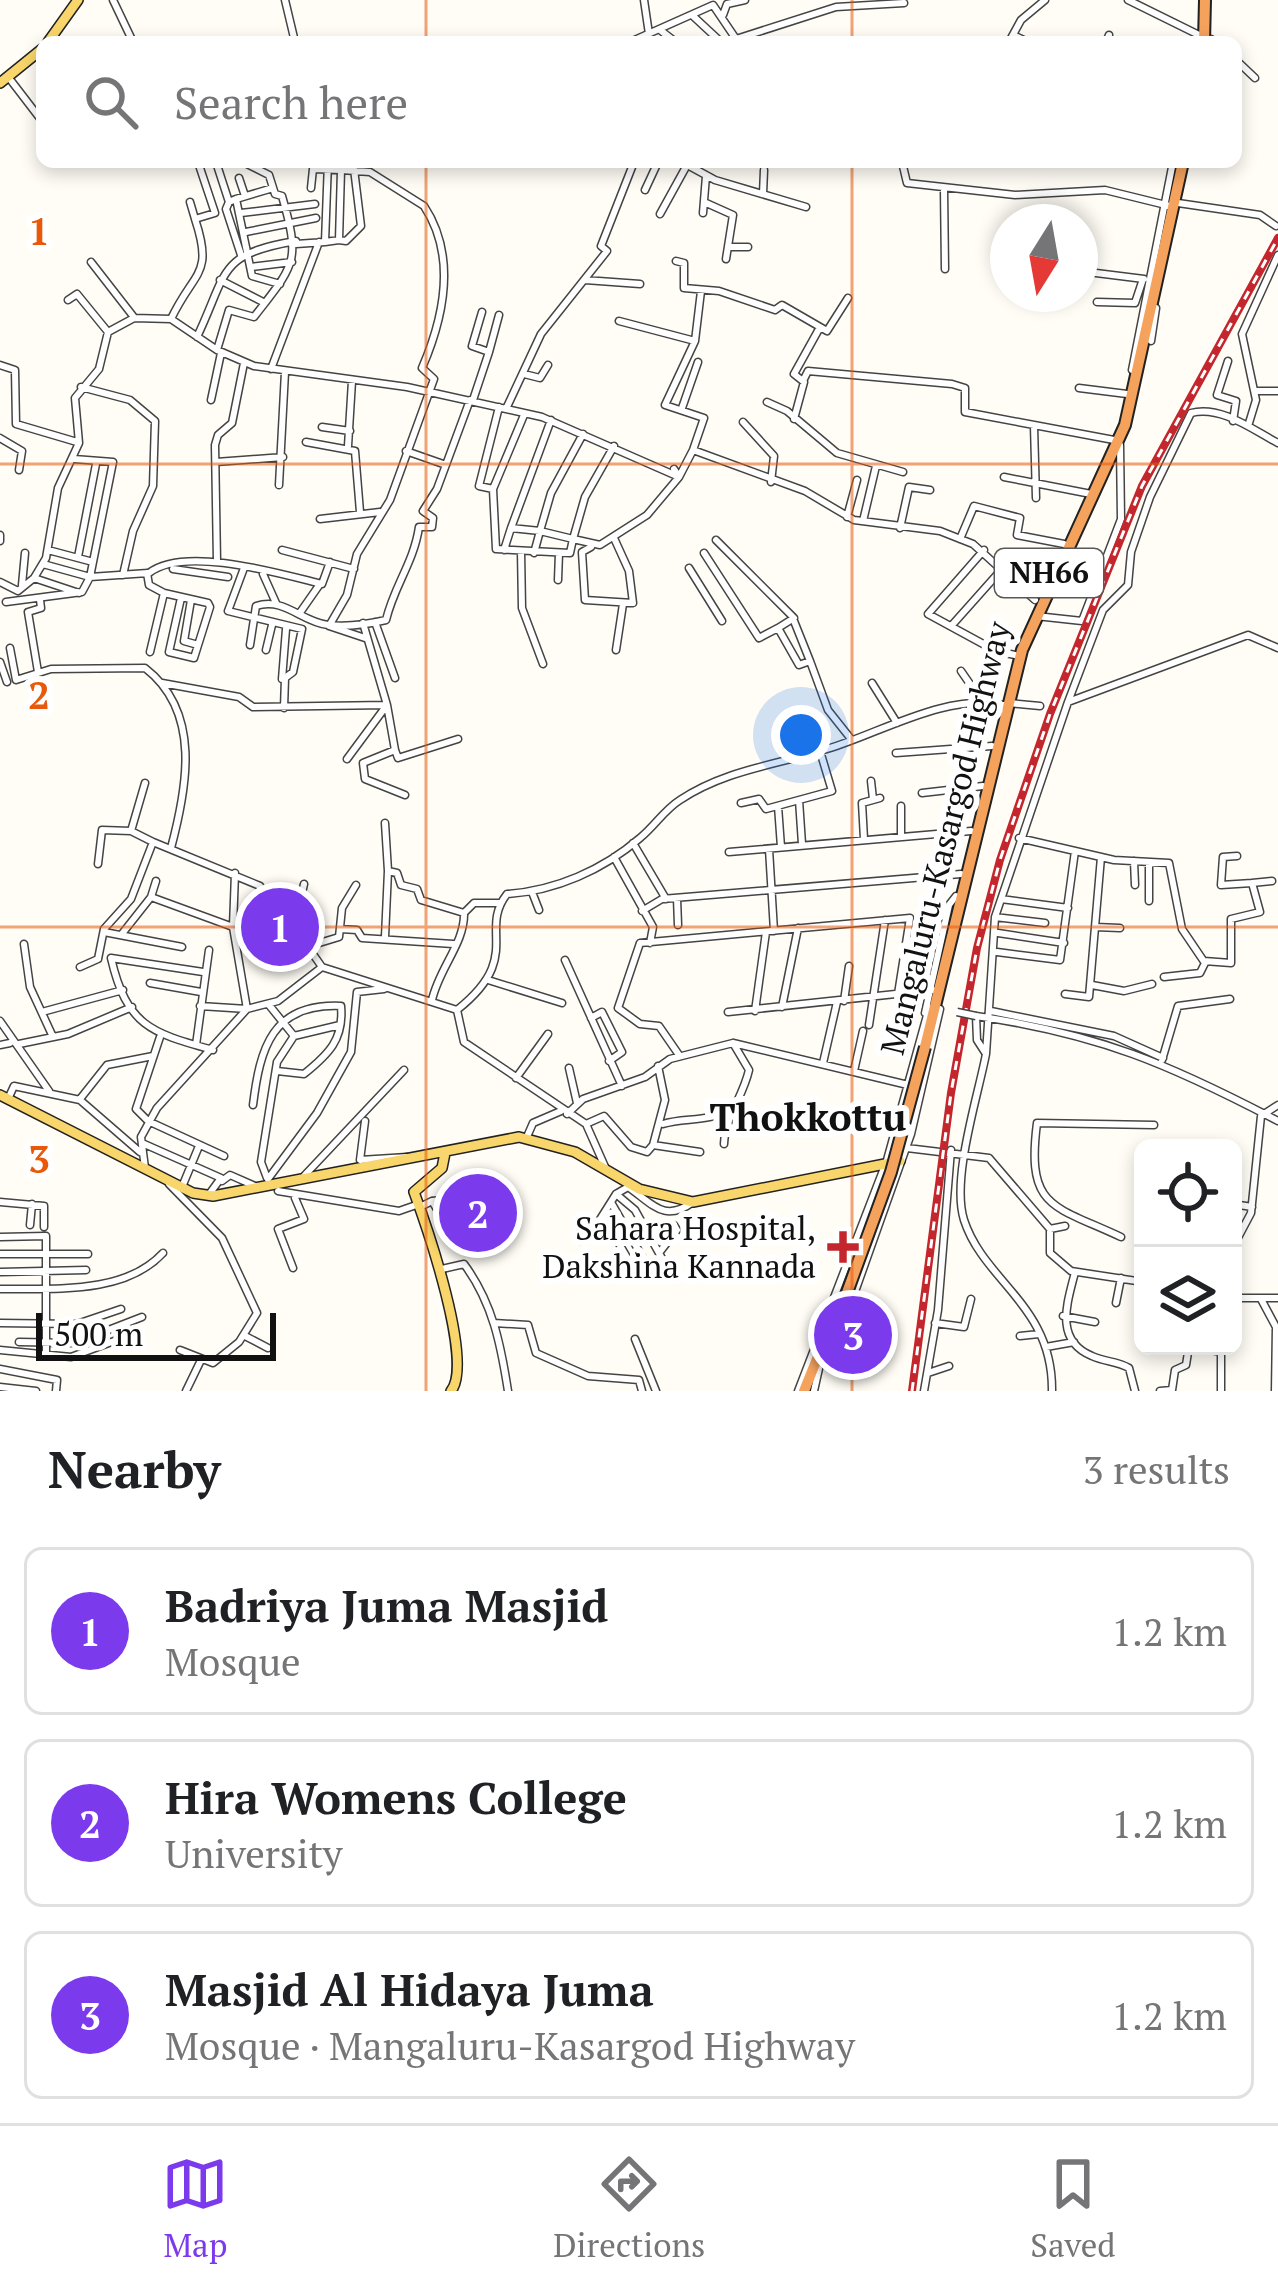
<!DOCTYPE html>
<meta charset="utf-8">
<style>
:root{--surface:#fff;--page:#f6f6f6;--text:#202124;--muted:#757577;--line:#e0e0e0;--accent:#7c3aed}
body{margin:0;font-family:"PT Serif",serif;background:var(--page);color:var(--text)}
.controls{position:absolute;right:36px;bottom:36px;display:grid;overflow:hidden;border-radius:18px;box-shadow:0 6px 18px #0003}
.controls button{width:108px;height:108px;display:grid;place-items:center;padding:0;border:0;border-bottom:3px solid var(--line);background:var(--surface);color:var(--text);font:60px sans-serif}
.compass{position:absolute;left:990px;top:204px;width:108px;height:108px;border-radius:50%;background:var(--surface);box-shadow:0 6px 18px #0003;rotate:191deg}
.scale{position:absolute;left:36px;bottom:30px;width:240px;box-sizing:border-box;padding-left:12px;border:6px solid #111;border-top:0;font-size:33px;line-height:42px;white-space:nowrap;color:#111;-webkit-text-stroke:9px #fff;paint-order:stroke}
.you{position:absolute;left:801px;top:735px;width:42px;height:42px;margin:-30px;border:9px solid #fff;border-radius:50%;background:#1a73e8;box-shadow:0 0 0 18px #1a73e833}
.badge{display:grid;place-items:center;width:78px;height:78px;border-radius:50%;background:var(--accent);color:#fff;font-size:39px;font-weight:700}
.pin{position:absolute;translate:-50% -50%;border:6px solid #fff;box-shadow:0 3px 12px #0006}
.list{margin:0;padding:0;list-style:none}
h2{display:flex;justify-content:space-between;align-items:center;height:156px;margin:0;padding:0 48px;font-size:51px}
h2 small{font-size:39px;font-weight:400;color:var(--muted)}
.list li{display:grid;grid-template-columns:78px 1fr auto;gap:36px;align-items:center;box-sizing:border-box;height:168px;margin:0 24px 24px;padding:0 24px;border:3px solid var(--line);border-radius:18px}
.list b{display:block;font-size:45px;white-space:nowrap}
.list p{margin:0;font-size:39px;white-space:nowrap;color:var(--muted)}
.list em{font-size:39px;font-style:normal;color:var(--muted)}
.icon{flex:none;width:66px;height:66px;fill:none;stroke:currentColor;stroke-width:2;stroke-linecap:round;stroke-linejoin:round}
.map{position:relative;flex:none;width:1278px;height:1391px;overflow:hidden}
.search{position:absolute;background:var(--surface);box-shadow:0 6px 18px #0003;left:36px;right:36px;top:36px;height:132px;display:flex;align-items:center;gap:30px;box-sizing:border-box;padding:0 42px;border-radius:18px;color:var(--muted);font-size:45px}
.sheet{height:732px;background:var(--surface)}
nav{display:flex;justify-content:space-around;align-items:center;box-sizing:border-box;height:168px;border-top:3px solid var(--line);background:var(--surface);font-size:33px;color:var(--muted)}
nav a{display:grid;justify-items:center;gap:6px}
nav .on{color:var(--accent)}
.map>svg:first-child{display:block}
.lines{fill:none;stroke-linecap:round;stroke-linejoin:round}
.minor-casing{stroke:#444;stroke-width:9}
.major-casing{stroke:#222;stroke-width:12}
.highway-casing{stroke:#222;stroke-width:14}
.minor{stroke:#fff;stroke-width:6}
.major{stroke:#f9d66b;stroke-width:9}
.highway{stroke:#f5a25d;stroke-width:10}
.rail-casing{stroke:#c4262e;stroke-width:8}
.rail{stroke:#fff;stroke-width:3;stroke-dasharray:9;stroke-linecap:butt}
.minor-bridge-casing{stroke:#444;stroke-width:9;stroke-linecap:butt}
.highway-bridge-casing{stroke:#222;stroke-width:14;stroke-linecap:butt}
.minor-bridge{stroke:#fff;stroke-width:6}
.highway-bridge{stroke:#f5a25d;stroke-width:10}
.grid{fill:none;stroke:#e8590c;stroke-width:3;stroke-opacity:0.55}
.poi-dot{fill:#c4262e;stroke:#fff;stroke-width:4.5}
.labels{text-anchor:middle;stroke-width:12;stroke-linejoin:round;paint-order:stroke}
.shield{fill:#fff;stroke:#585858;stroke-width:3}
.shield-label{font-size:30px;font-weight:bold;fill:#111}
.street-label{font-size:33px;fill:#111;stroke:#fff}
.poi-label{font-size:33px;fill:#111;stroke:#fff;text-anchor:end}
.quarter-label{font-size:39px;font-weight:bold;fill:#111;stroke:#fff}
.grid-label{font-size:39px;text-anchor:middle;font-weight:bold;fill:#e8590c;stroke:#fff;stroke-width:12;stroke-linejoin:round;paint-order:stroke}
</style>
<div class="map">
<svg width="1278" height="1391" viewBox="0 0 1278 1391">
<rect width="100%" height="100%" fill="#fffdf5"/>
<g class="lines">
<defs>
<path id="minor" d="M113,0L133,42
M285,0L295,42
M644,0L649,34
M1128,0L1201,36
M723,15L727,4L745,0
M693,16L721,42
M660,30L673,40
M1013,35L1028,42
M736,39L836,7L904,3
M1211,39L1216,42
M630,42L713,5L736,39
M1009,42L1021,20L1045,0
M1106,42L1109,35
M1236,60L1255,78
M9,78L42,121
M216,162L229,202L236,199L252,276L280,284
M682,162L715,180L806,207
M902,162L907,183L1015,195L1105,190L1174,207
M341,170L370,172L424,206C457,256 444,317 422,368L434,379L390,500L357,554L347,595L329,626L365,638
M239,178L245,196
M311,188L313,169L341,170L339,240L325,242
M944,189L945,269
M645,190L658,162
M763,194L764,170
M236,199L273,188
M190,202L195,219
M229,202L226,209L241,255
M704,202L733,215L726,259
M1178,203L1260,215L1276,226
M241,213L315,204
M703,213L706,176
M660,214L687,165
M246,232L316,218
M339,240L346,241L361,226L354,169
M296,244L325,242L328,162
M728,247H748
M676,261L684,263V288L719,291L775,310L782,305L827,331L848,298
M91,262L133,316
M251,267L292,262
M1088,272L1144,279
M220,280L265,303
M585,280L640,284
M68,300L77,294L108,332
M1097,302L1135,303L1143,279
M171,319C194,270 214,276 195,219L215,213L198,162
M619,321L695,341
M197,337C228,272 217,254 296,241
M1151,341L1156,308
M217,350L229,310L254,317C295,264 301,262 282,196L275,194L269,175L243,162
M489,352L499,315
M1228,361L1217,395L1236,401L1233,421
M0,365L15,370L16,424L77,442
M271,369L319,242
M1132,370L1173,162
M524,374L540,378L548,365
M804,379L808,371L952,384L965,388V412L1114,440
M81,387L130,400L155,421L153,486L133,531L123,575
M1079,388L1127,394
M1255,391H1278
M211,400L221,353
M473,400L489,352L472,346L482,312
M767,402L787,411L837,453L903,472
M499,407L479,486L493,489L496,549L570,553L573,539L600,545L647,515L679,477L674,469
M682,408L698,362
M506,409L541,334L607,251L601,246L634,162
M794,419L804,382L794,374L819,329
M743,422L774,456L771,482
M1249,423L1256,400L1242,334L1278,255
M1034,426L1036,498
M322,427L350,431
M0,438L22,451L19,470
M306,442L355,451L360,512
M348,446L352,381
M693,450L704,418L665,405L695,341L701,291
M406,451L446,465
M216,462L283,457
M1004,477L1091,494
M279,485L285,372
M493,489L524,415
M847,517L857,480
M320,519L380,512
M863,521L876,466
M511,528L551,420
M900,528L909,487L930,490
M960,539L974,506L1020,518L1017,535L1064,544
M716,540L794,618L778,628
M0,541V535
M591,547L582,552L585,600L633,603L629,571L614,538
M48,550L93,562
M282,550L354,569
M504,550L511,528L540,531L551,493L583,434
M984,550L928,614L996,651L1015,655
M521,551L522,608L543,664
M534,553L540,531L573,539L585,497L614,446
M704,553L759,638L778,628L799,665L810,661L828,710L851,739
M78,557L96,464
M217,562L215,445L218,435L232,423L244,363
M43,564L90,577L148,573
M244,568L228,611L302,629L293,672L285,678L284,708
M689,568L722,621
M173,569L228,577
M147,573L149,585L164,593L150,652
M149,573C184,545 281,574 322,584L330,562
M263,574L276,603
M34,578L79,593
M558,580L559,553
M0,582L18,591L34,578L46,558L58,488L79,443L75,398L99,369L108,332L134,318L171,319L217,350L254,366L407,387L542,417L679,477L693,450L805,491L854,520L940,531L973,544L1035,600
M22,585L25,553
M164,593L208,603L210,607L194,658L169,652L181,598
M191,600L184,641L198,645
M6,602L82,592L90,577L113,462L74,459
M299,614L320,584
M1036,616L1082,621L1121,519L1120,445
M794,621L810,661
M375,622L395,678
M953,624L1002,569
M250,645L256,606C285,597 301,622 328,625C346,627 369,624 386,620C394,586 414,562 419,527H432L433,518L423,511L437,489L470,400
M10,648L16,680L51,669L145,668C202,712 187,788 171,848
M266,650L272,625
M616,650L623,604
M0,662L7,682
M961,671L981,700
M38,672L28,612L41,608L40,600
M282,679L286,629
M162,683L239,697L253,707L387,705L395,750
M872,683L897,723
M1068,702L1103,610L1128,585L1131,552L1150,497L1191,413C1221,405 1253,430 1278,443
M1009,703L1040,706
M896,753L992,746
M347,759L387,705L363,623
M871,781L873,799
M922,793L983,786
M405,795L365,779L363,763L395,750L398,758L458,739
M799,800L802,844
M741,803L759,799L766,809L832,791L820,751
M778,806L781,847
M901,806V837
M385,823L388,871L397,873L401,885L417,889L421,900L464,913
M131,831L153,842
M1019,838L1114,860L1169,863L1182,929L1205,963L1200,973L1164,977
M864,839L862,803L880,798
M633,843L666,899
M769,849L774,931
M729,852L971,831
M614,857L653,927L650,943
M1134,861L1135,885
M1149,863V901
M98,864L102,830L131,831L145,783
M1252,883L1272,881
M532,892L539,910
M151,897L233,927L247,1009L200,1006
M677,898L678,925
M1001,899L1068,908
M642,911L662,899L961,874
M995,917L1045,923
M233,927L235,873
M1095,927L1120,928
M294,928L304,884
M340,929L357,930L362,938L453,944
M104,932L182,947
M998,933L1064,943
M121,935L151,897L156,881
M385,937L388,871
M24,944L30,987L53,1037
M306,947L339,937L342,908L356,885
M997,952L1060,960L1075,851
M111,958C127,1027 152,1033 213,1050
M111,958L203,972
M98,959L104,929L131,899L153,842L260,886L278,918L296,930L322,967
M565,960L622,1086
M1204,961L1231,963V919L1260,912L1252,883L1221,885L1223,857L1237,856
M80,967L98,959
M488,980L562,1003
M150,983L201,992
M1092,985L1124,991L1152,984
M1065,994L1089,997L1101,857
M432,1000C439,968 465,943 464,913L474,903H500
M844,1001L849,966
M782,1007L798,928
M457,1010C524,957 478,931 507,894C555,891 603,870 640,838C655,826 664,810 680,800C725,770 776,765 827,749C881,733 945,693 1003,705
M755,1011L766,932
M991,1011L1114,1036L1163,1058
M42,1012L123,990
M728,1012L933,990
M925,1013L949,905L956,896L962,898
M591,1018L602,1012L622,1052L609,1061
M0,1021L49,1091
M869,1025L885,920
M294,1036L340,1025
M160,1037L136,1109L148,1121L224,1156
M19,1044L68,1034L132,1007
M0,1045L10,1043
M196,1045L209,950
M986,1054L995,917L1068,702L1248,635L1278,648
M679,1055L659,1026L640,1024L618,1008L640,943L910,918L898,994
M1162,1060L1178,1006L1230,999
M823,1063L837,1002
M658,1066L665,1100L653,1145L700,1152
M569,1068L577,1103
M854,1071L863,1031
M516,1078L548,1034
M8,1099L14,1086L80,1100L140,1152
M80,1099L107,1065L153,1056
M253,1105C260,1048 272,1003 341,1006C344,1039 329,1054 304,1074L277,1071
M567,1114L583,1099L645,1077L670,1059L733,1043L908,1085
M365,1121L360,1160L407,1157
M586,1124L604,1116L631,1147L647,1152L653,1145
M663,1124C686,1117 710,1123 730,1108
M526,1139L533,1123L561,1111
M142,1143L221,1178L210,1193
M724,1144C725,1117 743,1097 749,1070L733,1043
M907,1148L989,1158L1050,1229V1253L1071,1271L1143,1282
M145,1168L141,1137L157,1108L247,1009L278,1001L322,967L457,1010L464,1042L586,1124L606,1169
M304,1176L404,1070
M267,1178L261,1162L277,1062L294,1036L269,1005
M268,1179L317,1113L351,1052L357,992L384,989
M222,1181L230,1175L255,1186
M169,1184L222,1238L257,1313L239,1342L213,1363L180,1350
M182,1187L199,1146
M278,1191L399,1211L419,1204
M433,1201L489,1194
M0,1202L44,1206V1227
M1233,1204L1252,1207
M420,1207L432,1201L450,1231H484
M603,1216L636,1273L647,1265L612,1204
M599,1221L616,1194
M30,1225L32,1204
M1050,1229L1065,1226
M0,1237L46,1236V1356
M1121,1237C1053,1205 1026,1209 1037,1123L1154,1125
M581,1241L602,1223
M1233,1247L1251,1213L1261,1116L1278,1105
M659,1253L677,1230L674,1225
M0,1254H88
M293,1268L278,1229L304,1219L295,1198
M442,1269L464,1264C493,1303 501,1346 508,1391
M669,1271L635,1210L616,1194L628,1187C653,1204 664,1223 693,1202
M0,1272L86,1270
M1075,1272C1068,1301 1053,1340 1092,1356C1105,1362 1117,1361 1129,1368L1135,1391
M0,1289C54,1288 124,1295 163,1253
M1233,1298H1278
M1261,1299L1276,1327L1275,1391
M1116,1303L1121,1278
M850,1306L887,1317
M1063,1316L1095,1322
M0,1323L77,1324L121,1309
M494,1323L528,1325L536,1353L588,1376L639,1380L642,1391
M935,1323L964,1327L971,1299
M245,1336L268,1348
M1020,1336L1039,1334
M635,1339L656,1391
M19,1342L75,1343L142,1317
M1192,1346L1221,1352V1391
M1046,1347L1074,1342
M826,1349L851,1303L911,1134L940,1009
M0,1350L71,1357L133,1334
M0,1369L57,1380L56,1391
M928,1373L949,1366
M0,1387L36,1391
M186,1391L201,1360
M798,1391L887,1160L929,1008
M814,1391L820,1364
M924,1391L938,1310L951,1150
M1052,1391C1053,1305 984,1282 964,1220C951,1179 978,1096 986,1054L977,1040L976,1016C1099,1034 1169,1064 1278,1121
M1160,1391L1172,1390L1175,1370L1186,1365L1189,1346"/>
<path id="major" d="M48,42L78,0
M0,83L42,49
M0,1095L193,1193L213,1196L519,1137L575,1152L639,1189L693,1202L900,1161
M445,1153L442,1168L414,1192C427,1227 474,1363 451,1391"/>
<path id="highway" d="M1204,42L1205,0
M925,1047L1022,650L1125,425L1183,162
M804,1391L829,1329"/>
</defs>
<!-- minor casing -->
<use href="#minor" class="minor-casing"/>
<!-- major casing -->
<use href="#major" class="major-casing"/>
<!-- highway casing -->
<use href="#highway" class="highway-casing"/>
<!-- minor -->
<use href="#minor" class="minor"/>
<!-- major -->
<use href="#major" class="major"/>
<!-- highway -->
<use href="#highway" class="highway"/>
<defs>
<path id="rail" d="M912,1391L951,1093L977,948L1000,860L1050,714L1142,486L1278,238"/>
</defs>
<!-- rail casing -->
<use href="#rail" class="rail-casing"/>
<!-- rail -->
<use href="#rail" class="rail"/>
<defs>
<path id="minor-bridge" d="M957,1012L976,1016"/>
<path id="highway-bridge" d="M833,1331L891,1172L925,1047"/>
</defs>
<!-- minor-bridge casing -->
<use href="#minor-bridge" class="minor-bridge-casing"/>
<!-- highway-bridge casing -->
<use href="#highway-bridge" class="highway-bridge-casing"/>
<!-- minor-bridge -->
<use href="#minor-bridge" class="minor-bridge"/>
<!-- highway-bridge -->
<use href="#highway-bridge" class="highway-bridge"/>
</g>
<!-- grid -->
<path class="grid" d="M426,0V42M852,0V42M426,162V1391M852,162V1391M0,464H1278M0,927H1278"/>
<!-- markers -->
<path class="poi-dot" d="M837 1229h12v12h12v12h-12v12h-12v-12h-12v-12h12z"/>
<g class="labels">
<!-- shield labels -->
<rect class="shield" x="995" y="549" width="108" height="48" rx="9"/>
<g class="shield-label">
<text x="1049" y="583">NH66</text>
</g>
<!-- street labels -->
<g class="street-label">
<text transform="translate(945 838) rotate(-76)" y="12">Mangaluru-Kasargod Highway</text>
</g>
<!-- poi labels -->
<g class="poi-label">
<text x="816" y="1240">Sahara Hospital,<tspan x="816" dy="38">Dakshina Kannada</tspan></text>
</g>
<!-- quarter labels -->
<g class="quarter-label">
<text x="808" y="1131">Thokkottu</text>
</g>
</g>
<g class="grid-label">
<text x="39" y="245">1</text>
<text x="39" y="709">2</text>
<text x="39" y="1173">3</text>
</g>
</svg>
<div class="controls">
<button><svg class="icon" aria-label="locate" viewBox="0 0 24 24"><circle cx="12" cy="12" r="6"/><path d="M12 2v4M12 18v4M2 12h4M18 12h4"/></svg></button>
<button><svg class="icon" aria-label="layers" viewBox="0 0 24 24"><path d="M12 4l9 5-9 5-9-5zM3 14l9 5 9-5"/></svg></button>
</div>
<svg class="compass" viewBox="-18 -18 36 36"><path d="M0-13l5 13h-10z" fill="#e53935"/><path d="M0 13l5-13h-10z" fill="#757577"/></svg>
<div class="scale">500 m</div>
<div class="you"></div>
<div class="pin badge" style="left:280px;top:927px">1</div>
<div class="pin badge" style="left:478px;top:1213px">2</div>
<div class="pin badge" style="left:853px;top:1335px">3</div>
<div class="search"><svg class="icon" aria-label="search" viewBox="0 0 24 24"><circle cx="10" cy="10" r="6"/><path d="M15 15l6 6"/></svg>Search here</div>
</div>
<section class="sheet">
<h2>Nearby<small>3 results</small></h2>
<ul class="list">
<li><span class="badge">1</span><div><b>Badriya Juma Masjid</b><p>Mosque</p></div><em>1.2 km</em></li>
<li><span class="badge">2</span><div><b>Hira Womens College</b><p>University</p></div><em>1.2 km</em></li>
<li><span class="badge">3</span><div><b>Masjid Al Hidaya Juma</b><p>Mosque · Mangaluru-Kasargod Highway</p></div><em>1.2 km</em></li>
</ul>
</section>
<nav>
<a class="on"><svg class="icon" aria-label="map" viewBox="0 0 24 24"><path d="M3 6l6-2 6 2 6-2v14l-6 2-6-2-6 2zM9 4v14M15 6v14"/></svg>Map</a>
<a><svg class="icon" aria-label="directions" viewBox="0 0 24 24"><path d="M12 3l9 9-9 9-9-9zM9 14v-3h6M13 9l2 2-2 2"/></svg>Directions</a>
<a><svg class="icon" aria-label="saved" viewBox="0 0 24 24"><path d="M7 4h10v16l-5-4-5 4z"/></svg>Saved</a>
</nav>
